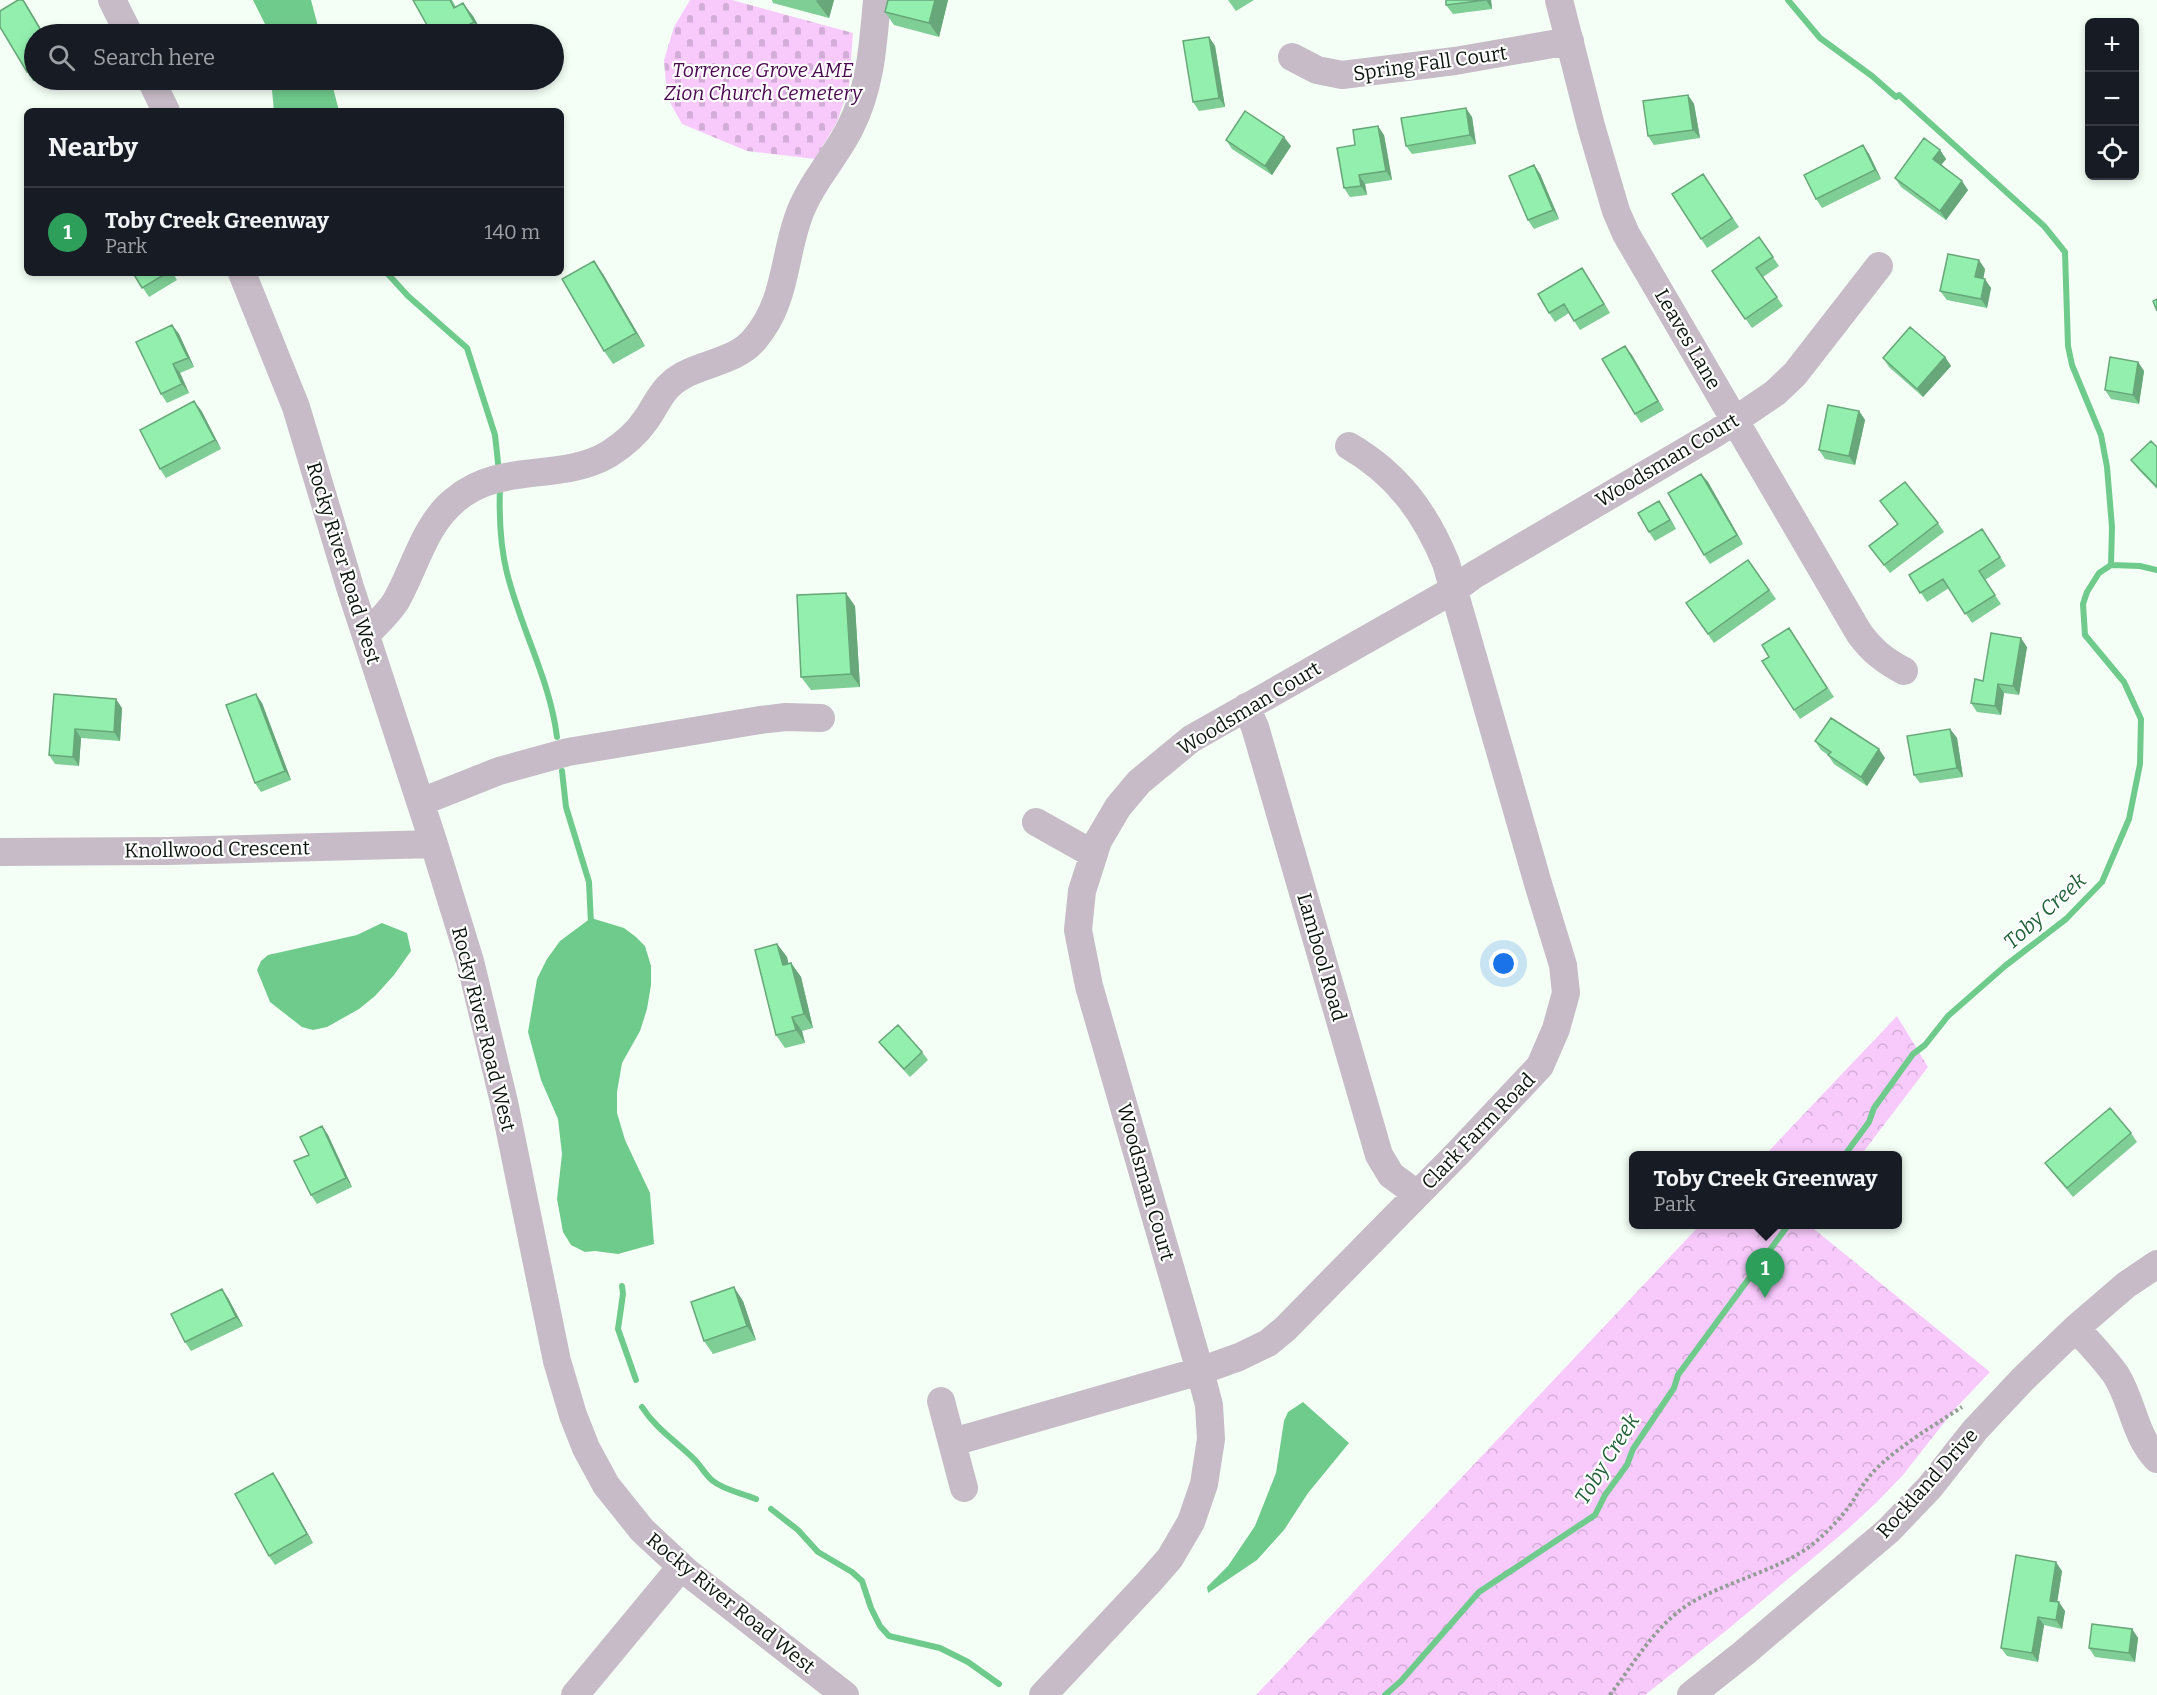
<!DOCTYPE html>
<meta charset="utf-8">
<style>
:root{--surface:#171b24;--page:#20242c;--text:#f1f3f6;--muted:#9ea1a6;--line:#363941;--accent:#0f766e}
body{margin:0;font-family:Bitter,serif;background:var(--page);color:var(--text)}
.controls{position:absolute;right:18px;top:18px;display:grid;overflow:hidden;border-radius:9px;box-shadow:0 3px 9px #0003}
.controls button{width:54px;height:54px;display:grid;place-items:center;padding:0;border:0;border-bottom:2px solid var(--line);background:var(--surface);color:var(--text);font:30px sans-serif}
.you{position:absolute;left:1504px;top:964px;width:21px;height:21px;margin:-15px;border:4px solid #fff;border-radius:50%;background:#1a73e8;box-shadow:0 0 0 9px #1a73e833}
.badge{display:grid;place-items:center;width:39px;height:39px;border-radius:50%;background:var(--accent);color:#fff;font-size:20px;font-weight:700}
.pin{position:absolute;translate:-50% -50px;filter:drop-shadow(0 2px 3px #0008)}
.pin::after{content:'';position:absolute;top:32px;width:21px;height:18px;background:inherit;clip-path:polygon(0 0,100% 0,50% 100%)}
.popup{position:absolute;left:1629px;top:1151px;width:273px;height:78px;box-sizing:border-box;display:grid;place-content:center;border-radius:9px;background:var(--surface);filter:drop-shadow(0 2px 4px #0005);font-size:20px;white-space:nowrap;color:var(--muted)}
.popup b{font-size:22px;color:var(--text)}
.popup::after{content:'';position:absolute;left:50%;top:100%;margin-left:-12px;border:12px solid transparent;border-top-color:var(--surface)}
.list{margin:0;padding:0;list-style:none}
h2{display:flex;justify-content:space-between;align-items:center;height:78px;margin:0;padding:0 24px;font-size:26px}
h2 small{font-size:20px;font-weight:400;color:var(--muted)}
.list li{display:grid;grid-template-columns:39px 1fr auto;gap:18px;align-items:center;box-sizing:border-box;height:90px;padding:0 24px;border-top:2px solid var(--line)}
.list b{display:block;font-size:22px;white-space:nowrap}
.list p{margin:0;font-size:20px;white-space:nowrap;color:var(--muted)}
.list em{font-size:20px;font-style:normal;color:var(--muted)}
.icon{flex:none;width:33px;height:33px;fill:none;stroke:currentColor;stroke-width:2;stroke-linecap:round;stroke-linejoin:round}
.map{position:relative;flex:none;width:2157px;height:1695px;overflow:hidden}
.search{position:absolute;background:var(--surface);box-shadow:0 3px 9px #0003;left:24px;top:24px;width:540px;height:66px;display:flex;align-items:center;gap:15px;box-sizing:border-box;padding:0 21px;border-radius:33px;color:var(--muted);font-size:22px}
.panel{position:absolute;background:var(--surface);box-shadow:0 3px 9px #0003;left:24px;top:108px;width:540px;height:168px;border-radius:9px}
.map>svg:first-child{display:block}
.cemetery{fill:url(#cemetery-stones)}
.park{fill:url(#park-crowns)}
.water{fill:#6fcb8b}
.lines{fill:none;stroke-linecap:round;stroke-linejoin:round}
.stream{stroke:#6fcb8b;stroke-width:6}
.path{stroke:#929d95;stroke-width:4;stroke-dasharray:3 3;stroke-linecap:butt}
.minor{stroke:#c6bbc6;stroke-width:28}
.wall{fill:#7ece95}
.shaded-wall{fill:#67a779}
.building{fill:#93efad;stroke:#67a779;stroke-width:1.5}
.labels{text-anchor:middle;stroke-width:4.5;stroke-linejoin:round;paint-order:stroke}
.street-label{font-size:20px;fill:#0b150e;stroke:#fff}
.park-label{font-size:20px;font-style:italic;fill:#49094f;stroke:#fff}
.water-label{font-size:21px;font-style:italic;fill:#226339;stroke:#fff}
</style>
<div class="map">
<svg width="2157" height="1695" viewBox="0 0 2157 1695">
<defs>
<pattern id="cemetery-stones" width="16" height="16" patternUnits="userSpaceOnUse" patternTransform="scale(1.5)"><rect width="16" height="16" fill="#f8cafc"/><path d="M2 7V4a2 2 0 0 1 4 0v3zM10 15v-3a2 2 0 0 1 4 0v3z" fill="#d3add7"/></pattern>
<pattern id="park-crowns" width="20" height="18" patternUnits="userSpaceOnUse" patternTransform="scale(1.5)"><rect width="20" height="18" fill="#f8cafc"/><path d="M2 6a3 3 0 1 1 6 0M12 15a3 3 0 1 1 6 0" fill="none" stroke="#d3add7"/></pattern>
</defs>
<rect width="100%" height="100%" fill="#f4fff6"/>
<!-- cemetery -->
<path class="cemetery" d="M690,0H732L853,33L849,87L837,122L815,159L747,151L682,124L667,97L664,60L674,27Z"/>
<!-- park -->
<path class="park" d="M1897,1016L1928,1067L1861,1155H1765Z
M1700,1225H1809L1990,1372L1954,1410L1903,1475L1877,1502L1849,1528L1727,1630L1645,1695H1256Z"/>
<!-- water -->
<path class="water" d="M253,0H311L320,34H268L269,32Z
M271,80H331L339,111H274Z
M591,918L624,928L636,937L645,946L651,966V985L647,1009L640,1031L622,1063L617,1092V1113L625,1140L650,1193L654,1244L618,1254L595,1251L585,1252L571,1245L563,1232L557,1199L562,1154L558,1119L541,1080L528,1032L537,979L547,959L560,941Z
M382,923L407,933L411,951L394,975L375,996L359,1009L327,1027L313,1030L302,1027L270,1002L257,970L261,961L268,955L357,935Z
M1303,1402L1349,1443L1308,1493L1284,1530L1257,1560L1208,1593L1207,1587L1228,1566L1255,1526L1276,1473L1284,1421L1288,1412Z"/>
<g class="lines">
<!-- stream -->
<path class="stream" d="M1788,0L1820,38L1872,76L1896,97L1899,95L2044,226L2065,252L2068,346L2072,365L2101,435L2107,467L2112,527L2111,565
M387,273L408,296L467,348L495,435L499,472
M500,486C499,514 500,545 507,573C521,629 550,680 557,737
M562,771L566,807L589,882L591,924
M1844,1156L1869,1122L1874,1108L1913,1054L1925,1045L1948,1016L2005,966L2066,919L2102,882L2129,819L2140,764L2141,719L2124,682L2085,635L2083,604L2087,592L2099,573L2111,565L2140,566L2157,570
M622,1286L623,1294L618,1329L636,1380
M642,1407C656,1429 677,1442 695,1460C701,1466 706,1476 713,1481C724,1490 742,1493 756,1499
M771,1509L798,1530L818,1552L852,1572L862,1581L871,1608L880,1626L889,1636L940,1648L968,1662L999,1684
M1385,1695L1401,1681L1479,1592L1595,1515L1605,1495L1627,1465L1633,1449L1674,1388L1678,1375L1789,1224"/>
<!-- path -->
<path class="path" d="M1610,1695C1635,1662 1657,1622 1694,1601C1730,1581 1777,1570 1809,1547C1826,1534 1841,1518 1853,1501C1860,1489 1867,1478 1877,1468C1902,1444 1933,1426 1962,1407"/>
<!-- minor -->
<path class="minor" d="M112,0L129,34
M1559,0L1591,126L1616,211L1626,234L1859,633C1872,651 1885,661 1904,671
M1292,57L1317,70L1342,75L1455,61L1570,41
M151,80L166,111
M242,273L296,407L350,587L434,844L470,961L504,1102L557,1361L573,1415L586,1448L606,1485L642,1530L687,1572L845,1695
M366,635C376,624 388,614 396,601C415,568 424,525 455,500C500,461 560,483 609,454C623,445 636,434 645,421C654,409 660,393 671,384C694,363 734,364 754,340C786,303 783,261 798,218C809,185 835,158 850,128C871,87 873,44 877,0
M1246,707L1255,727L1379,1155L1391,1175L1417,1194
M421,802L499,771L568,752L760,720L786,717L821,718
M1036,822L1093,854
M0,852L167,851L434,844
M2076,1328C2089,1343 2104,1358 2116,1375C2133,1402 2134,1435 2157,1459
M941,1401L964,1488
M953,1442L1200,1371L1239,1357L1268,1343L1285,1329L1459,1152L1540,1066L1556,1029L1566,993L1563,965L1539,887L1446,563C1425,512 1397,474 1349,446
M575,1695L681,1567
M1043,1695L1149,1582L1170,1558L1191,1522L1204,1484L1211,1439L1209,1405L1200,1371L1089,986L1078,930L1082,891L1098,841L1118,807L1139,782L1191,739L1455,589L1474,575L1716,433L1775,393L1795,374L1879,266
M1691,1695L1744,1653L1889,1530L1930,1487L1975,1430L2023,1379L2076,1328L2126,1285L2157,1264"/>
</g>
<!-- wall -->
<path class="wall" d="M413,0H452L456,7L473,16L483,34H432Z
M772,0H834L829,18L773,3Z
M888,0H948L939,37L894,25L885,12Z
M1228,0H1254L1236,11Z
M1446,0H1491L1492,9L1453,14L1446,5Z
M28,7L34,34V80H36L33,81L27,72Z
M1209,37L1215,46L1225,107L1199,111L1193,102Z
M1688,95L1694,104L1700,138L1654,145L1648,136Z
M1472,117L1476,144L1412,154L1406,146Z
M1384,135L1392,180L1365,184L1367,195L1350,197L1344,188L1355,145Z
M1226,140L1291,146L1272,175L1232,149Z
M1863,145L1869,154L1881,179L1822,208L1816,199Z
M1940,150L1946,159L1941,165L1968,190L1946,220L1901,187L1895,178Z
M1534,165L1540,174L1559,219L1534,229L1528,220Z
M1703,174L1739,227L1707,248L1672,194Z
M1759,237L1779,266L1763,277L1783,306L1752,328L1712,271Z
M594,261L603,274L645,346L613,364L604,351Z
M1985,269L1983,279L1991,288L1987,308L1947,300L1940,291Z
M133,273H173L177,280L149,297Z
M1588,277L1610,313L1580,330L1569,313L1555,322L1549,313Z
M172,325L179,334L194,367L180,373L189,393L167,403L161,394Z
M1625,346L1664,410L1641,423L1635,414Z
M1945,357L1951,366L1923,397L1889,367L1883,358Z
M2138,362L2144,371L2139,404L2111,399L2105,390Z
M201,410L221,449L166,478L160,469Z
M1859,411L1865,420L1855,465L1825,459L1819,450Z
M2157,447V489L2137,468L2131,460Z
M1701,474L1708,482L1743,544L1710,564L1704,555Z
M1880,501L1938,523L1944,532L1890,573L1869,546L1897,524Z
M1665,510L1676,529L1655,541L1649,532Z
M1988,537L2006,566L1985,580L2001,604L1972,623L1949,588L1927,602L1909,575Z
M1748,560L1776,599L1714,643L1686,603Z
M855,606L860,687L811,690L801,677Z
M1789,628L1834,697L1800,719L1794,710L1769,657Z
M2027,647L2019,695L2004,693L2001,715L1977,712L1971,703L1983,681Z
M54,694L122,708L120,741L81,738L79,766L55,764L49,755Z
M262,703L291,780L261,792L255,783Z
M1950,729L1957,738L1963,777L1920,783L1914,775Z
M1815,741L1885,758L1867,786L1834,764L1828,755L1821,750Z
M777,944L787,957L788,964L791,963L801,977L813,1028L802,1031L805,1043L785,1048L776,1035Z
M879,1042L922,1052L928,1060L910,1077L886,1051Z
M322,1126L328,1135L352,1187L317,1204L311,1195L309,1155Z
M2131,1133L2137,1142L2073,1197L2052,1172L2045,1163Z
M222,1289L228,1298L243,1326L191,1351L185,1342Z
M743,1301L756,1340L713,1354L704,1341Z
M279,1482L313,1543L275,1565L269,1556Z
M2062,1571L2057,1602L2065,1611L2062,1629L2044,1625L2038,1662L2007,1656L2001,1648Z
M2132,1629L2138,1638L2135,1662L2095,1657L2089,1648Z"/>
<!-- shaded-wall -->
<path class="shaded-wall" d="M23,0L28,7L44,34H43Z
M817,0H834L829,18L816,1Z
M935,0H948L939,37L929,23Z
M1486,0H1491L1492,9Z
M463,3L473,16L483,34L474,22Z
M1209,37L1215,46L1225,107L1219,98Z
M1688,95L1694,104L1700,138L1693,130Z
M1466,108L1472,117L1476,144L1470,135Z
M1378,126L1384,135L1392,180L1386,171Z
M1284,137L1291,146L1272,175L1265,166Z
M1863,145L1869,154L1881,179L1875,170Z
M1940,150L1946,159L1939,168L1933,159Z
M1534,165L1540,174L1559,219L1553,210Z
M1359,175L1365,184L1367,195L1361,186Z
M1962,181L1968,190L1946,220L1940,211Z
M1979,260L1985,269L1982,286L1975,277Z
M594,261L603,274L645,346L636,333Z
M1582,268L1588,277L1610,313L1604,304Z
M1985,279L1991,288L1987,308L1981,299Z
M172,325L179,334L194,367L188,358Z
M1625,346L1632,355L1664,410L1658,401Z
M1945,357L1951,366L1923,397L1917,389Z
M2138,362L2144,371L2139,404L2133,395Z
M173,364L180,373L189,393L182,384Z
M194,401L201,410L221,449L215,440Z
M1859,411L1865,420L1855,465L1849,456Z
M1701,474L1708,482L1743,544L1737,535Z
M1659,501L1665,510L1676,529L1670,520Z
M846,593L855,606L860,687L851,674Z
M2021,638L2027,647L2019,695L2013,686Z
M1998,684L2004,693L2001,715L1995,706Z
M256,694L262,703L291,780L285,771Z
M116,699L122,708L120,741L114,732Z
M75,729L81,738L79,766L73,757Z
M1950,729L1957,738L1963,777L1957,768Z
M1879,749L1885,758L1867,786L1861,777Z
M777,944L787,957L792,979L783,965Z
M791,963L801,977L813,1028L804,1014Z
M792,1017L802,1031L805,1043L796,1030Z
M322,1126L328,1135L352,1187L346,1178Z
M734,1287L743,1301L756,1340L747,1326Z
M222,1289L228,1298L243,1326L236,1317Z
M273,1473L279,1482L313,1543L307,1534Z
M2056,1562L2062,1571L2056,1610L2050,1601Z
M2059,1602L2065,1611L2062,1629L2056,1620Z
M2038,1617L2044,1625L2038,1662L2032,1653Z
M2132,1629L2138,1638L2135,1662L2129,1653Z"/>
<!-- building -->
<path class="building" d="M18,0H23L43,34H34V68L27,72L0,27V11Z
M413,0H450L454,8L463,3L474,22L452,34H432Z
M888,0H935L929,23L885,12Z
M1446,0H1486L1446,5Z
M1209,37L1219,98L1193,102L1183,41Z
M1688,95L1693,130L1648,136L1643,101Z
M1466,108L1470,135L1406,146L1401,118Z
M1245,111L1284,137L1265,166L1226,140Z
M1378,126L1386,171L1359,175L1361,186L1344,188L1337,148L1355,145L1353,130Z
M1924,138L1940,150L1933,159L1962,181L1940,211L1895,178Z
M1863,145L1875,170L1816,199L1804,175Z
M1534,165L1553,210L1528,220L1509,176Z
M1703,174L1732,218L1701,239L1672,194Z
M1759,237L1773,257L1756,268L1777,297L1745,319L1712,271Z
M1948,254L1979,260L1975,277L1985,279L1981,299L1940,291Z
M594,261L636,333L604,351L562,279Z
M1582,268L1604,304L1574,321L1564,304L1549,313L1538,294Z
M133,273H167L142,288Z
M2157,299V311L2153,301Z
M172,325L188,358L173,364L182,384L161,394L136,342Z
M1910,327L1945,357L1917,389L1883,358Z
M1625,346L1658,401L1635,414L1602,359Z
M2110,357L2138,362L2133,395L2105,390Z
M194,401L215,440L160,469L140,430Z
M1828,405L1859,411L1849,456L1819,450Z
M2151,441L2157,447V487L2131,460Z
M1701,474L1737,535L1704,555L1668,493Z
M1905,482L1938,523L1884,565L1869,546L1898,524L1880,501Z
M1659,501L1670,520L1649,532L1638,513Z
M1982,529L2000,557L1979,571L1995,595L1965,614L1943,579L1920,593L1909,575Z
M1748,560L1769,590L1708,634L1686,603Z
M846,593L851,674L801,677L797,595Z
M1789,628L1827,688L1794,710L1762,661L1769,657L1762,645Z
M1991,633L2021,638L2013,686L1998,684L1995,706L1971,703L1975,679L1983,681Z
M54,694L116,699L114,732L75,729L73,757L49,755Z
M256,694L285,771L255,783L226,705Z
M1831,718L1879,749L1861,777L1828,755L1831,752L1815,741Z
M1950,729L1957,768L1914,775L1907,736Z
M777,944L783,965L791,963L804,1014L792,1017L796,1030L776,1035L755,950Z
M898,1025L922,1052L904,1069L879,1042Z
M2110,1108L2131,1133L2067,1188L2045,1163Z
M322,1126L346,1178L311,1195L294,1161L309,1155L300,1137Z
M734,1287L747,1326L704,1341L691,1302Z
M222,1289L236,1317L185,1342L171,1314Z
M273,1473L307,1534L269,1556L235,1494Z
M2016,1555L2056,1562L2050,1601L2059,1602L2056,1620L2038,1617L2032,1653L2001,1648Z
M2092,1624L2132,1629L2129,1653L2089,1648Z"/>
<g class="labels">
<!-- street labels -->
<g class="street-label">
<text transform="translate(1430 63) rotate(-8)" y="7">Spring Fall Court</text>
<text transform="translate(1688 339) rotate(60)" y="7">Leaves Lane</text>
<text transform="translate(1667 460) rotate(-31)" y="7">Woodsman Court</text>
<text transform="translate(344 563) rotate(73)" y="7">Rocky River Road West</text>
<text transform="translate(1249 708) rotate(-31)" y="7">Woodsman Court</text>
<text transform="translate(217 849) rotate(-1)" y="7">Knollwood Crescent</text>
<text transform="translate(1322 957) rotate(74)" y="7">Lambool Road</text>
<text transform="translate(484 1029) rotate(76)" y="7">Rocky River Road West</text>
<text transform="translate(1478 1131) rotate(-46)" y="7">Clark Farm Road</text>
<text transform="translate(1146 1182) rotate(74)" y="7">Woodsman Court</text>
<text transform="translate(1927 1483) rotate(-48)" y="7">Rockland Drive</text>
<text transform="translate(731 1603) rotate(39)" y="7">Rocky River Road West</text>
</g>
<!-- park labels -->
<g class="park-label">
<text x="763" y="77">Torrence Grove AME<tspan x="763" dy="23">Zion Church Cemetery</tspan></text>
</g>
<!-- water labels -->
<g class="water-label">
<text transform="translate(2045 911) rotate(-42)" y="7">Toby Creek</text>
<text transform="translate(1607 1459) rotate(-58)" y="7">Toby Creek</text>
</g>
</g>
</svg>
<div class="controls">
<button>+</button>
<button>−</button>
<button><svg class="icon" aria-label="locate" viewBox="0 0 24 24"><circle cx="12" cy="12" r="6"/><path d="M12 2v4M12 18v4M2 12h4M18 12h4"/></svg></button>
</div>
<div class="you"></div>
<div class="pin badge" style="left:1765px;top:1298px;background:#2e9e5b">1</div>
<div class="popup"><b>Toby Creek Greenway</b>Park</div>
<div class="search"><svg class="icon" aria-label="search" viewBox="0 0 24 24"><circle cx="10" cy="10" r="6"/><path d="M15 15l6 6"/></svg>Search here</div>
<section class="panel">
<h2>Nearby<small></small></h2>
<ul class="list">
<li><span class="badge" style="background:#2e9e5b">1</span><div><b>Toby Creek Greenway</b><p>Park</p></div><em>140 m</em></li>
</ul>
</section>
</div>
